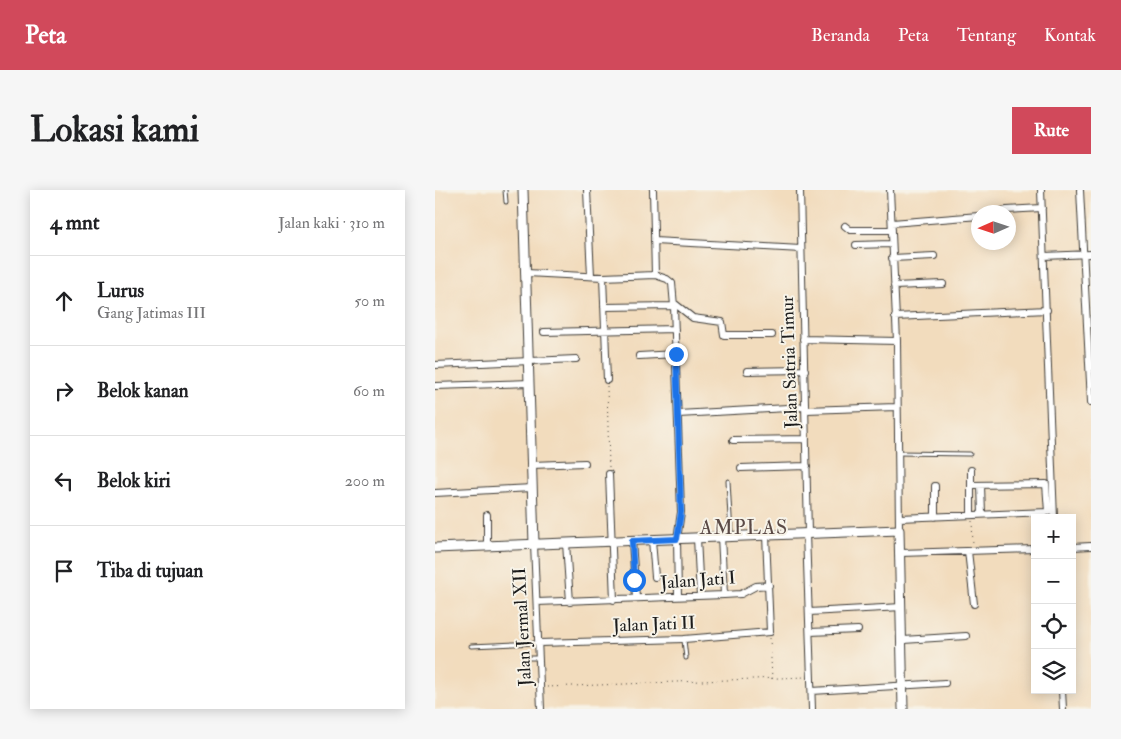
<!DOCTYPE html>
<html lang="id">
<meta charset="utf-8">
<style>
:root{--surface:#fff;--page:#f6f6f6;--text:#202124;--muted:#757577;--line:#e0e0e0;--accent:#d1495b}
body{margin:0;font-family:"IM FELL Double Pica",serif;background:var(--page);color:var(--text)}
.controls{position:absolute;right:15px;bottom:15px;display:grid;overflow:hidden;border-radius:0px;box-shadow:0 2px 12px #0003}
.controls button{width:45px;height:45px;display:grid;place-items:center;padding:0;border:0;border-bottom:1px solid var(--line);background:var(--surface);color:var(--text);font:25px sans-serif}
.compass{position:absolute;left:536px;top:15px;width:45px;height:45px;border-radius:50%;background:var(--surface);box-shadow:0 2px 12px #0003;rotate:267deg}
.stop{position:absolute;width:15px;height:15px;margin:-11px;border:4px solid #1a73e8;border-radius:50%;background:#fff}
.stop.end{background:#1a73e8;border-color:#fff;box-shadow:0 1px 5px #0008}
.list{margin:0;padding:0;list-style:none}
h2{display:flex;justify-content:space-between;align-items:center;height:65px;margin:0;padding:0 20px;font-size:21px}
h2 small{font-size:16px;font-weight:400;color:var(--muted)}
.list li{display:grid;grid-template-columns:32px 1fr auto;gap:15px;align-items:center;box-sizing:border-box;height:90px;padding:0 20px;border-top:1px solid var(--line)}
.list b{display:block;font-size:19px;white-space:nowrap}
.list p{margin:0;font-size:16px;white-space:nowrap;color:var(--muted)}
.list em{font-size:16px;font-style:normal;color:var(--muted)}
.icon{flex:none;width:28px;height:28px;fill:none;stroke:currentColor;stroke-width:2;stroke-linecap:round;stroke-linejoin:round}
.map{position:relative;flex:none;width:656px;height:519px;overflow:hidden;border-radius:0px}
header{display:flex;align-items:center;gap:30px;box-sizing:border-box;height:70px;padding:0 25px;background:var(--accent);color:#fff}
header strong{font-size:24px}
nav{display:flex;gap:28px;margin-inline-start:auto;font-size:18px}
.intro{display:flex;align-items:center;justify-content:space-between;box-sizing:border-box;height:120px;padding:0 30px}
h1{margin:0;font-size:35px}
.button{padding:12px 22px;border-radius:0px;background:var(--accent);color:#fff;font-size:18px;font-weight:700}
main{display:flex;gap:30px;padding:0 30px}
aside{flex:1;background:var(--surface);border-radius:0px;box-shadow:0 2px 12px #0003}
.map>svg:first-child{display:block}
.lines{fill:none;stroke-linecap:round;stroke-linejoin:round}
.lane-casing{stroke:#3c3934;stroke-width:5}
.street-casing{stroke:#3c3934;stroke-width:8}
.secondary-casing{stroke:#3c3934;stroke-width:11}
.path{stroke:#3c3934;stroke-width:1;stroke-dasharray:1 4;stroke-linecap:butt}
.lane{stroke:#fff;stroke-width:3}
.street{stroke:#fff;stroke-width:6}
.secondary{stroke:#fff;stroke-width:9}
.route{stroke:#1a73e8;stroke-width:6}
.labels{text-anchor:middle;stroke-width:4;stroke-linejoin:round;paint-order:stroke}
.street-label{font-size:18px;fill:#1c1c1c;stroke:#f7f3e8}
.quarter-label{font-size:20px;letter-spacing:1px;fill:#5b4a46;stroke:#f7f3e8}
</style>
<header>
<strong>Peta</strong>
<nav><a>Beranda</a><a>Peta</a><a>Tentang</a><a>Kontak</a></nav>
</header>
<div class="intro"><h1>Lokasi kami</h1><a class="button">Rute</a></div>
<main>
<aside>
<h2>4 mnt<small>Jalan kaki · 310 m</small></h2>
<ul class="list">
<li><svg class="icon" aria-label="ahead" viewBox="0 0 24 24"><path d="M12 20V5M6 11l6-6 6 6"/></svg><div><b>Lurus</b><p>Gang Jatimas III</p></div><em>50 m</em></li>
<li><svg class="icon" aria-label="right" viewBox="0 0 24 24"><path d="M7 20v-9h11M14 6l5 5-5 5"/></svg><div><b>Belok kanan</b></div><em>60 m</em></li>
<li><svg class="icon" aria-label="left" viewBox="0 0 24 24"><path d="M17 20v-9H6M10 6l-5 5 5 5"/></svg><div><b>Belok kiri</b></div><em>200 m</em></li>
<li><svg class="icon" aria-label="arrive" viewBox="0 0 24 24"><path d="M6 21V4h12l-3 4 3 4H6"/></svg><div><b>Tiba di tujuan</b></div></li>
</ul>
</aside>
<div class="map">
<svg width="656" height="519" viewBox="0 0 656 519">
<rect width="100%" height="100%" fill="#f7f3e8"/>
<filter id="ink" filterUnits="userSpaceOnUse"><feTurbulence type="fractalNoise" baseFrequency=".02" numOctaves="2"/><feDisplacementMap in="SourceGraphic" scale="10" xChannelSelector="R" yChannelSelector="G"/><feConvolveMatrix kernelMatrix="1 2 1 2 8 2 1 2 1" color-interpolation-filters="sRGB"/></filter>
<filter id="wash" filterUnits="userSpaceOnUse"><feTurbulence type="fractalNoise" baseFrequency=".0096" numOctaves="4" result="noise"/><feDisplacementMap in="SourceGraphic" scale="20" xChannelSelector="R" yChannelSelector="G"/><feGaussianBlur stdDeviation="1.12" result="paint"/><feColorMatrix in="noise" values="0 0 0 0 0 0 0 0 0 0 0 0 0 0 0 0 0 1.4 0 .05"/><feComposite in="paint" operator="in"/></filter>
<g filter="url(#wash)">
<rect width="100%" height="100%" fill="#f2dcbd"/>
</g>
<g filter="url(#ink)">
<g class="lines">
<defs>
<path id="lane" d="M70,0L71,12
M463,263L535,264
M293,291L296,345
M249,450L251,468
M36,456L102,453
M92,468H104"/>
<path id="street" d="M152,0L156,86
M218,0L220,85
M365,0L373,343
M455,0L462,151L464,340
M606,0L619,328
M645,0L656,212
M562,22L572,20L607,18
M457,33L544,26
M410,36L415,40H457
M219,51L366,59
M421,55L456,54
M609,66L656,64
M457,68L499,66
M92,83L168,87L220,85L232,89L237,93L239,116L246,322L242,349L243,406
M168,87L172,190
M459,96L508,94
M239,113L258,128L287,132L289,145H337
M169,117L239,116
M460,127L612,120
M109,142L240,139
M368,149L462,151
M204,166L241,164
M0,175L141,169
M312,181L370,180
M0,196L95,193
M371,220L461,217
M243,224L371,217
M298,250L371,249
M97,275L150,273
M306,278L372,276
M536,280V325
M174,284L179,410
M546,295L547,324
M500,296V327
M0,303L98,298
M52,325V355
M464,328L613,322L611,294L536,295
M371,343L377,519
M286,346L289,405
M262,348L265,406
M217,350L220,387
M197,351L201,408
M131,353L135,412
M99,354L106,519
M637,357L656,356
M533,361L539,414
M465,363L600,359
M102,412L289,405L306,404L321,396L334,395
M374,422L467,417
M375,442L423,440
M468,450L531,446
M104,453L249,449L335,442L331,345
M627,500L628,519
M377,501L510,493"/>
<path id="secondary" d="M88,0L99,354
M0,358L464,340L468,519"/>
</defs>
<!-- lane casing -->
<use href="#lane" class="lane-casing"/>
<!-- street casing -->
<use href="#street" class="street-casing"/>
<!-- secondary casing -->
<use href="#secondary" class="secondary-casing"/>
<!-- path -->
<path class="path" d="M172,196L174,277
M537,331L538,355
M335,448L337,489
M112,497L370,487"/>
<!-- lane -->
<use href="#lane" class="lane"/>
<!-- street -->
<use href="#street" class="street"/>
<!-- secondary -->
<use href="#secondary" class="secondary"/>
</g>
</g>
<g class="lines" filter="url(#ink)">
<!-- route -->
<path class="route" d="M199,390L197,351L242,349L246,322L241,164"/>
</g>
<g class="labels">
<!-- street labels -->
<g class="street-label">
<text transform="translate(354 172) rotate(-92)" y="6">Jalan Satria Timur</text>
<text transform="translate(263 390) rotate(-4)" y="6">Jalan Jati I</text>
<text transform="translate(219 434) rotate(-2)" y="6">Jalan Jati II</text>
<text transform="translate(87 437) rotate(-93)" y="6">Jalan Jermal XII</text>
</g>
<!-- quarter labels -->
<g class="quarter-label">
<text x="309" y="344">AMPLAS</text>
</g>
</g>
</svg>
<div class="controls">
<button>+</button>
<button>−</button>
<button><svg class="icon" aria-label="locate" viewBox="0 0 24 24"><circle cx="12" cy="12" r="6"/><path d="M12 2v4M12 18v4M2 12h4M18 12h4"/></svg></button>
<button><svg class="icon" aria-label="layers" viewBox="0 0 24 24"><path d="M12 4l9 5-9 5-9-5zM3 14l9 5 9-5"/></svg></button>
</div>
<svg class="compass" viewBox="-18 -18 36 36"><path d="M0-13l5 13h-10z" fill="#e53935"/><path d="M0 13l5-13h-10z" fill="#757577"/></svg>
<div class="stop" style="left:199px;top:390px"></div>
<div class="stop end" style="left:241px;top:164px"></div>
</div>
</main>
